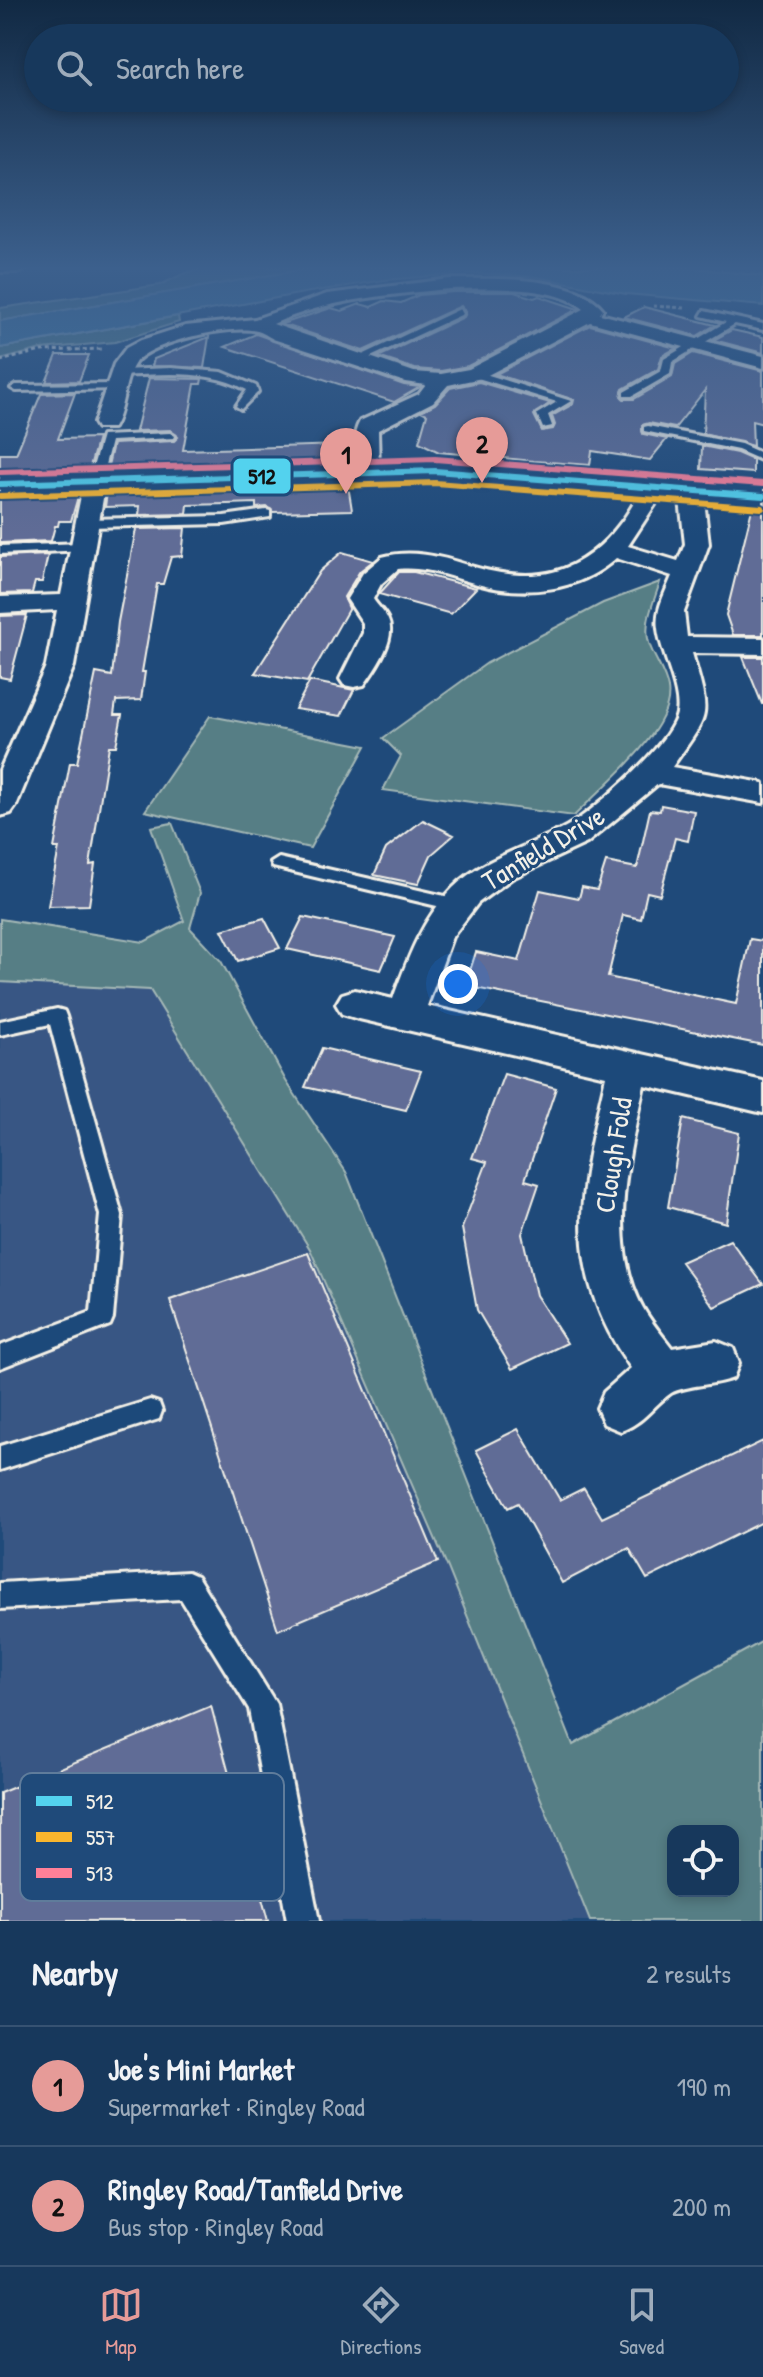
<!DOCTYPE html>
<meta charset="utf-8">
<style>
:root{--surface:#17385c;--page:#203f62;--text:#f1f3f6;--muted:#9eacbb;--line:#365272;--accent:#e69b98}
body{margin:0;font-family:"Patrick Hand",sans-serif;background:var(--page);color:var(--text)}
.controls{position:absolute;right:24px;bottom:24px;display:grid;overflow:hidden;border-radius:16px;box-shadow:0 4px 12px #0003}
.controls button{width:72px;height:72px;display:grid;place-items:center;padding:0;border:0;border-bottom:2px solid var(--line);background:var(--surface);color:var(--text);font:40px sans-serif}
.you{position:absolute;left:458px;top:984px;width:28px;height:28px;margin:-20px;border:6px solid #fff;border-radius:50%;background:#1a73e8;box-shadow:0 0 0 12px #1a73e833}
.badge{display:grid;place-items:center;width:52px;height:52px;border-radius:50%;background:var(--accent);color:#111;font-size:26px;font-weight:700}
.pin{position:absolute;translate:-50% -66px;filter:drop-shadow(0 2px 4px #0008)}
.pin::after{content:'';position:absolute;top:42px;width:28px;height:24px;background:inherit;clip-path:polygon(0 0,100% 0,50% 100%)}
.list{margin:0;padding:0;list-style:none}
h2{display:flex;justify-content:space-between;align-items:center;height:104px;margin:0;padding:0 32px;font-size:34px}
h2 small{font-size:26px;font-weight:400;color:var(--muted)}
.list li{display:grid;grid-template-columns:52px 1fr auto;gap:24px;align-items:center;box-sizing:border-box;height:120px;padding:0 32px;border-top:2px solid var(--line)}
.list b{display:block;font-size:30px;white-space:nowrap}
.list p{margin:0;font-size:26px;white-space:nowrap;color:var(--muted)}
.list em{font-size:26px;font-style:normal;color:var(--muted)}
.icon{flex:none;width:44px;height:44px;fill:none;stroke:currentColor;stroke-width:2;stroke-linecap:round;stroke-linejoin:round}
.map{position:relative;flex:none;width:763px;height:1921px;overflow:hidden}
.search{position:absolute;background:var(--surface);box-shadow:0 4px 12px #0003;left:24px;right:24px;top:24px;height:88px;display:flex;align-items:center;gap:20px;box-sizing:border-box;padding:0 28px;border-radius:44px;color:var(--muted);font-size:30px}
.sheet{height:344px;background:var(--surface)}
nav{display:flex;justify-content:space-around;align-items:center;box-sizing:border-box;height:112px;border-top:2px solid var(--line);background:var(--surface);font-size:22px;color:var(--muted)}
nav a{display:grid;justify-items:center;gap:4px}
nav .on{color:var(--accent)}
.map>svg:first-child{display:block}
.built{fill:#375784}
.green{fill:#567e85;stroke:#a5b8b6;stroke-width:2;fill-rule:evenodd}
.water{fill:#4378a1;stroke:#8aa8bd;stroke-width:2}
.building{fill:#616c96;stroke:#f4f1e8;stroke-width:2}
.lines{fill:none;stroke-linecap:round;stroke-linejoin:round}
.lane-casing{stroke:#f4f1e8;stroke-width:6}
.street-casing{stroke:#f4f1e8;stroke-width:6}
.primary-casing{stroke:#f4f1e8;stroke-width:6}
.path{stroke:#f4f1e8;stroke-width:3;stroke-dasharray:4 3;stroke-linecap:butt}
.lane{fill:#1f4a7a;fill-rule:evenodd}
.street{fill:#1f4a7a;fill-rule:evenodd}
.primary{fill:#1f4a7a;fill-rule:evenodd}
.bus-1-casing{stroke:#1f4a7a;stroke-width:10}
.bus-2-casing{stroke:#1f4a7a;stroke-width:10}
.bus-3-casing{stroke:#1f4a7a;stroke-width:10}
.bus-1{stroke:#53d2ee;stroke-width:6}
.bus-2{stroke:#fab62d;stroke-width:6}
.bus-3{stroke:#ff8098;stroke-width:6}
.labels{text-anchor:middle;stroke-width:6;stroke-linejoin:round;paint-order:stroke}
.street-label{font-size:28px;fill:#f4f1e8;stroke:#1f4a7a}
.key{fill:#1f4a7a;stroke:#5f7c9b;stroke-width:2}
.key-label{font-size:22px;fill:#f4f1e8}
.line-badge{stroke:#1f4a7a;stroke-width:3}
.pale-badge-label{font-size:22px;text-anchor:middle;font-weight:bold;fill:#111}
</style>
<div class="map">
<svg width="763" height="1921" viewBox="0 0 763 1921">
<rect width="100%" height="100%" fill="#1f4a7a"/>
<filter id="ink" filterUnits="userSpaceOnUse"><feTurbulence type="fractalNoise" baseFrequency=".0125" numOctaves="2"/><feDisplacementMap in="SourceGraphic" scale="16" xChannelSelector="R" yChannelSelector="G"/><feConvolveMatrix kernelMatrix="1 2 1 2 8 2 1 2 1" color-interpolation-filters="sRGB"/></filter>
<g filter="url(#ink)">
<!-- built -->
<path class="built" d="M0,982L150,990L310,1249L448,1568L590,1921H0Z"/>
<!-- green -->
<path class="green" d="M208,267H319L0,321V308L160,285L185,273Z
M178,316L179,322L115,342L41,349L0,360V348Z
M660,582C654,602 643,623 649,643C654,659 666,673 668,689C675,729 601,788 574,816L383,790L401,756L383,738L487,663L603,603Z
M210,716L366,746L310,848L145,811Z
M172,823L200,893L190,928L221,961L286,1081L346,1172L573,1745L763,1641V1921H590L448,1568L310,1249L150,990L0,982V919L144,942L184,921L151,827ZM673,1831H733V1891H673Z"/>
<!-- water -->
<path class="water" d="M319,267H685L763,276V306L626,294L537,277L471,273L385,280L304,293L0,348V321Z"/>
<!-- building -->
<path class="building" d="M453,292H514L534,298L539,296L578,309L468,366L441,371L415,369L378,357L464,317L466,312L461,306L363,351L282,324L331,308L342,311L360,304L371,307L384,301L401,303L419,295Z
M644,307L715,325L697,336L624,317Z
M590,325L676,348L662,356L658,369L623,389L621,396L624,399H634L672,377L675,364L693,353L763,371V424L752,421L753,446L703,434L705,390L675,428L649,423L642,425L643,434L667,439L650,460L592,451L590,465L534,461L439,452L419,442L427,414L421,411L435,404L450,388L479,382L550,403L534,415L542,431L553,429L555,425L552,416L573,404L574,400L496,374Z
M732,330L763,337V353L714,340Z
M256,334L404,385L420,387L394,402L225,347Z
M209,337L204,368L152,366L154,359Z
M57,355H89L79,381L46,382Z
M149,378L202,379L201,384H195L183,450L342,445L345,463L107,470L113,444L174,441L178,437L170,430L136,431Z
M75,393L58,439L98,438L89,470L0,473V454H16L41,394Z
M702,446L737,453L753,460V473L701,469Z
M348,485L352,510L273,512L267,507L256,508V503L227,504L188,505L187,514L139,515L140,506L105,507L107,492Z
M79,493L71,521H59L58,526H55L51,541L0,543V495Z
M752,509L763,510V635H733L726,615Z
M185,528L182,556L171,557L163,584H157L142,672H145L141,700L116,701L114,715H122L116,746H109L90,865L95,864L89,905L48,906L59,848H54L70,763H77L96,673L112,676L118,622L136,529Z
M342,552L373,561L360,571L344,597L349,608L307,682L255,673L320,571Z
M48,555L42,582H35L32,593L0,594V557Z
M399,572H414L476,588L451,614L379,594Z
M27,615L10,679L0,677V616Z
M743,657H763V704H762Z
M310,681L354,690L341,716L295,709Z
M661,805L694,811L688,841L675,838L660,895L647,892L641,919L623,915L608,977L736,1004L750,939L763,941V1045L465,986L476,952L519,961L540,890L579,898L582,887L597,890L606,862L637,868L650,810L660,811Z
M423,820L454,835L431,855L418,884L374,875L386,849Z
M303,917L345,926L395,937L381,970L287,949Z
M264,918L280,948L238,961L222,930Z
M322,1048L421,1071L406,1110L305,1087Z
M504,1074L556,1088L525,1180L539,1184L522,1234L536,1295L567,1343L512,1369L477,1310L462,1228L487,1162L472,1158Z
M683,1119L739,1133L726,1223L668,1207Z
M730,1240L763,1284L714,1307L681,1262Z
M308,1253L438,1562L278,1630L170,1300Z
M518,1429L560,1500L584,1488L602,1518L763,1441V1522L647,1579L629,1548L562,1583L518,1503L508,1508L476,1450Z
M211,1706L268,1921H0V1793Z"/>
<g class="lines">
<defs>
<path id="lane" d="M460,309L463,314L362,361L354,359Z
M704,311L763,324V330L735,324L672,362L670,374L632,396H624V392L661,371L664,359L726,322L701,316Z
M171,368L222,372L256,386L258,392L241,409L236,406L247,390C208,369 164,374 121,376L116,373L121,370Z
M471,372H479L571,401L548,415L552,426L543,428L537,414L557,402L471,376Z
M117,384L122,387L121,389L16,391L11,388L16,385Z
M648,426L741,444L763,454V461L738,450L644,431V427Z
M170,433L175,436L174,438L111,441L101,481L95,484L89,481L102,436Z
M266,510L270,511V517L224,524L87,527L81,523L87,519L224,516Z
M82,543L88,547L86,550L0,554V546Z
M279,858L458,899L467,905L458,911L273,867L271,863Z
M57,1009L64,1011L66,1016L122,1215L113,1318L110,1325L0,1368V1346L91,1312L100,1215L50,1024L0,1035V1021Z
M150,1400L159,1403L162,1411L159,1419L0,1470V1446Z
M188,1572L197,1576L276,1704L319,1921H287L249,1709L181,1599L0,1609V1583Z"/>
<path id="street" d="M0,267H30L21,272H0Z
M449,279C491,279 575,274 603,309L600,314L763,356V368L590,322L482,378L448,385L433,402L378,430L379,471L376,476H360L357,471C355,454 351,437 360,421L419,394L426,385L405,382L273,339C268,336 262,332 257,331C233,324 149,342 135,363C122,382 125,409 113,428H97L94,423L114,364L126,348L141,340L185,326L255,319L327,294ZM449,289C486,289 555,284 584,309L469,369L441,374L414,372L273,324C328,299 389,295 449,289Z
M95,474L103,476L106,481L74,666L16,806L11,813L0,816V770L46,666L57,610L0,613V597L61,595L84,481L87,476Z
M654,481L662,483L666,488L628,546L678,561L685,544L679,491L683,486H699L703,491L709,544L684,612L687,637L763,638V654L692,653C711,720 711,711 672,767L763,783V803L658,784L587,843L512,878L478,903L452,937L427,1006L763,1081V1113L644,1085C629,1155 606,1241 643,1308C651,1322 662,1335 672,1348L716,1341L733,1348L739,1363L733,1378C716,1385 685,1385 671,1393C652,1406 645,1422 621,1431L604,1424L597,1408L604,1392L631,1368C560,1266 580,1189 606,1076L355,1018L342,1014L336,1004L342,994L355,990L393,999C408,958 422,919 453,888C482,859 524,848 560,830C590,816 666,748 676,717C684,695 660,652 658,628C655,610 666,592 672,576L616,558C579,592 524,597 477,584C451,577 426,566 398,569L381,584L373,599C377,606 385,612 388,620C397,639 375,669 364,685L354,687L344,685L340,679L363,633V623L347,599L363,573L382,557C411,549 439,556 467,565C534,585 580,578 623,520C632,508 638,495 646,483Z"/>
<path id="primary" d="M435,463L763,487V505L435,479L0,492V476Z"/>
</defs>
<!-- lane casing -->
<use href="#lane" class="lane-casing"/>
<!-- street casing -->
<use href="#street" class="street-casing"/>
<!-- primary casing -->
<use href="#primary" class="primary-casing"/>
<!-- path -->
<path class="path" d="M653,306L687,308
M0,361L41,351L102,349"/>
<!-- lane -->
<use href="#lane" class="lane"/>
<!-- street -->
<use href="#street" class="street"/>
<!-- primary -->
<use href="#primary" class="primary"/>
<defs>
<path id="bus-1" d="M0,484L435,471L763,496"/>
<path id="bus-2" d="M0,496L435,483L762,508"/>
<path id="bus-3" d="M0,472L435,459L763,484"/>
</defs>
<!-- bus-1 casing -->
<use href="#bus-1" class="bus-1-casing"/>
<!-- bus-2 casing -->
<use href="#bus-2" class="bus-2-casing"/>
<!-- bus-3 casing -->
<use href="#bus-3" class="bus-3-casing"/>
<!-- bus-1 -->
<use href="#bus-1" class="bus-1"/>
<!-- bus-2 -->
<use href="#bus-2" class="bus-2"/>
<!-- bus-3 -->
<use href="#bus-3" class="bus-3"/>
</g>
</g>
<!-- sky -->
<linearGradient id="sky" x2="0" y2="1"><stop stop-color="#112943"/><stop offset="0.5" stop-color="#3c608d"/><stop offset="1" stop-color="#3c608d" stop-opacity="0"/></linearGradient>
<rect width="763" height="536" fill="url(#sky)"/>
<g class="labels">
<!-- street labels -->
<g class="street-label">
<text transform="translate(543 848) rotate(-31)" y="10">Tanfield Drive</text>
<text transform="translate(613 1155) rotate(-81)" y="10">Clough Fold</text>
</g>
</g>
<!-- legend -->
<rect x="20" y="1773" width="264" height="128" rx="12" class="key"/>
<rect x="36" y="1796" width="36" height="10" fill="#53d2ee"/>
<rect x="36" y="1832" width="36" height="10" fill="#fab62d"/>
<rect x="36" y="1868" width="36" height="10" fill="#ff8098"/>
<g class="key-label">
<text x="86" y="1809">512</text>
<text x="86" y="1845">557</text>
<text x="86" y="1881">513</text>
</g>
<rect class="line-badge" x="232" y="457" width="60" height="38" rx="8" fill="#53d2ee"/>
<g class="pale-badge-label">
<text x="262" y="484">512</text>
</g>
</svg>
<div class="controls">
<button><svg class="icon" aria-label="locate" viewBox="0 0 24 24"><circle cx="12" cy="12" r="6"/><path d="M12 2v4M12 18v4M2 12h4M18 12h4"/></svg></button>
</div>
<div class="you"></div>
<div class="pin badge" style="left:346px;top:494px">1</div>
<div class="pin badge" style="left:482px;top:483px">2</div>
<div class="search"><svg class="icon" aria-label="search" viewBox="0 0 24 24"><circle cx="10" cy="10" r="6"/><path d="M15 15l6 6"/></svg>Search here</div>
</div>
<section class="sheet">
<h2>Nearby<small>2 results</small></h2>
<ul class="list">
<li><span class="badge">1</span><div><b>Joe's Mini Market</b><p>Supermarket · Ringley Road</p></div><em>190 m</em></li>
<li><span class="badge">2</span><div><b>Ringley Road/Tanfield Drive</b><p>Bus stop · Ringley Road</p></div><em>200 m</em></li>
</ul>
</section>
<nav>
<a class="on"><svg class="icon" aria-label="map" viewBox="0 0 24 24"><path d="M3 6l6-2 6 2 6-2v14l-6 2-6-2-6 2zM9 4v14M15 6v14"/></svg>Map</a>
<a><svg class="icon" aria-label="directions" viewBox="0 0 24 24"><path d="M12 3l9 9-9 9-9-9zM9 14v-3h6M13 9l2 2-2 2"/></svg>Directions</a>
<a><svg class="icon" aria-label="saved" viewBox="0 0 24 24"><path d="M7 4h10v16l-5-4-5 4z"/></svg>Saved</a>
</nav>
